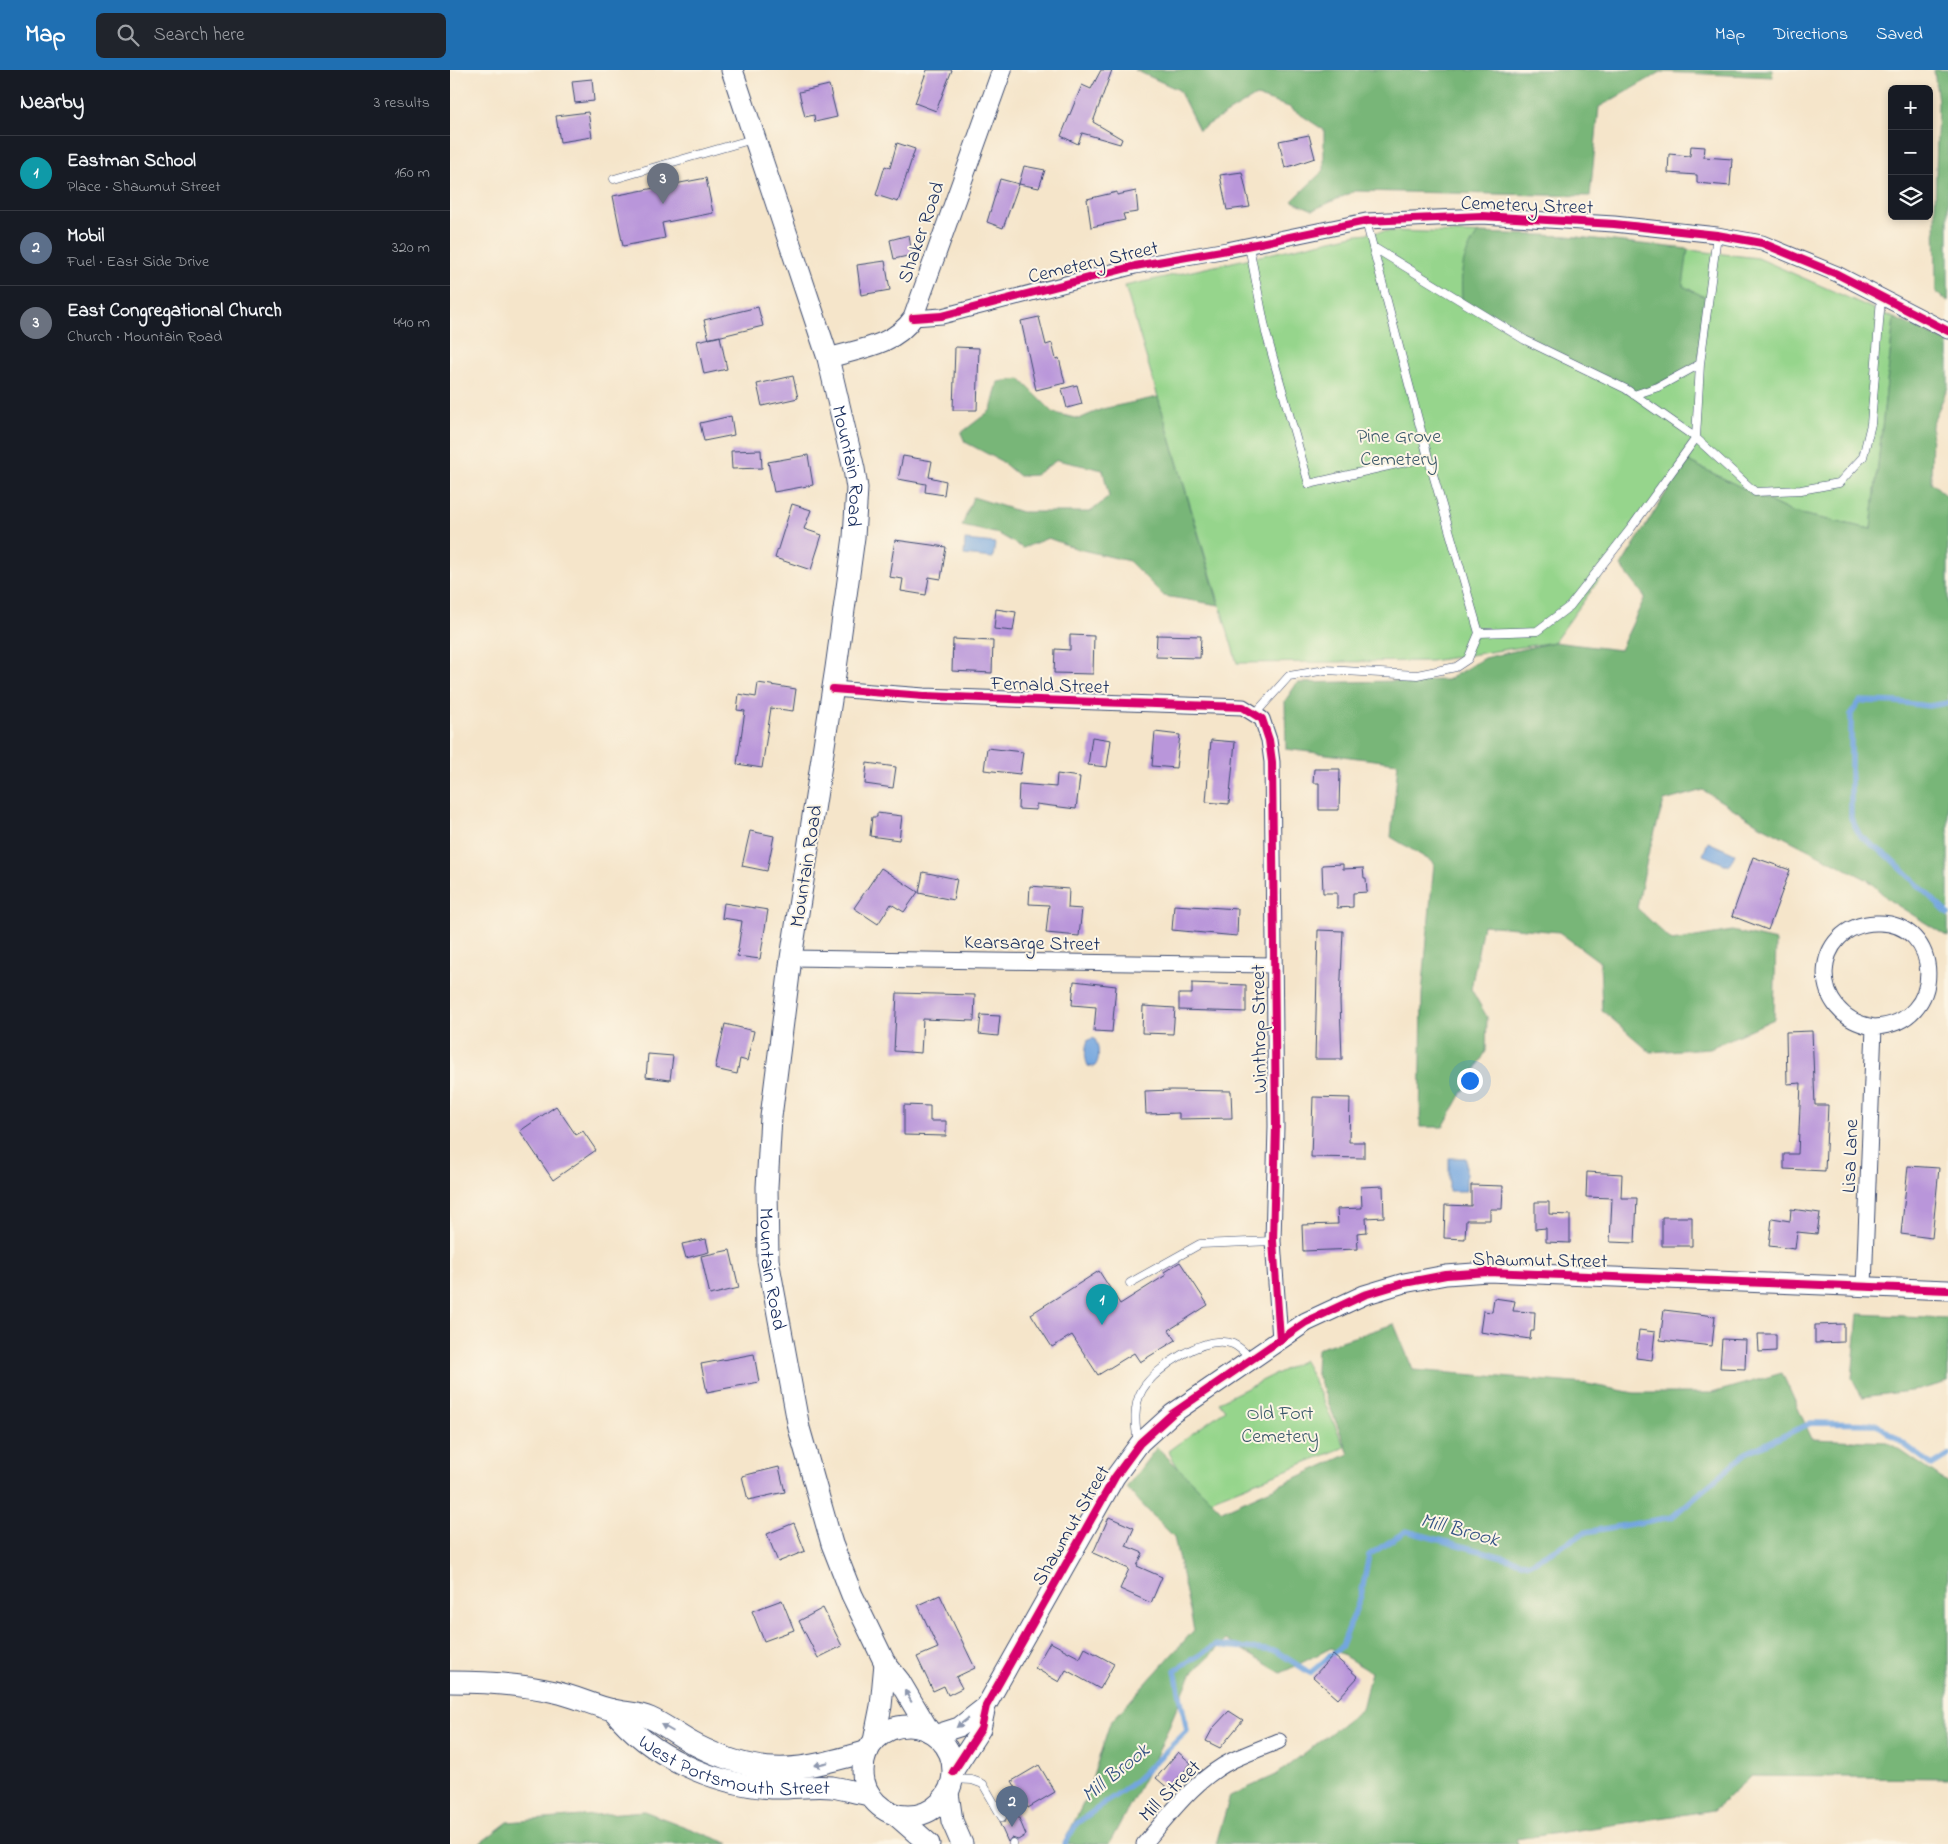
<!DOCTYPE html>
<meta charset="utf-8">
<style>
:root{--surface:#171b24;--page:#20242c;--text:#f1f3f6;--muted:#9ea1a6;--line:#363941;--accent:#1f6fb2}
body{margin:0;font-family:"Indie Flower",sans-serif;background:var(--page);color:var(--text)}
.controls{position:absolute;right:15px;top:15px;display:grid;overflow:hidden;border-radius:8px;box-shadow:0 2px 8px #0003}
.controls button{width:45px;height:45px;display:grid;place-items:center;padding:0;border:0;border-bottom:1px solid var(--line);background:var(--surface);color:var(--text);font:25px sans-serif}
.you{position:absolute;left:1019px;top:1010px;width:18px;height:18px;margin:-12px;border:4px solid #fff;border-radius:50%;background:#1a73e8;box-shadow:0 0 0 8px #1a73e833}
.badge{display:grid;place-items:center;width:32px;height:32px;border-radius:50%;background:var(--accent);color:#fff;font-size:16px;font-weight:700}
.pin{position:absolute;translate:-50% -41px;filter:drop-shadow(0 1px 2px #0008)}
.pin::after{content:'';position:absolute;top:26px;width:18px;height:15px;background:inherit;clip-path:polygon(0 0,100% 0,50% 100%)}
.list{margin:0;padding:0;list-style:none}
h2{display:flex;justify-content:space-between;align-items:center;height:65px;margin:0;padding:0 20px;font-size:21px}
h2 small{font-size:16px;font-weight:400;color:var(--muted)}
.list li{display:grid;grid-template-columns:32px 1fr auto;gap:15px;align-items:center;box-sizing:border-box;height:75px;padding:0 20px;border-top:1px solid var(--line)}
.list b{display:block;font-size:19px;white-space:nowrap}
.list p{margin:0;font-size:16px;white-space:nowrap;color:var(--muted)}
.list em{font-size:16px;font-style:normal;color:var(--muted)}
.icon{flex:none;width:28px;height:28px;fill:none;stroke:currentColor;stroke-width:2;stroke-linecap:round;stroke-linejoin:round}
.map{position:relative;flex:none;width:1498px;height:1774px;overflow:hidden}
header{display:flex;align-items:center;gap:30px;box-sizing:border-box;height:70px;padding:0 25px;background:var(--accent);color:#fff}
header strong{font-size:24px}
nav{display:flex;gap:28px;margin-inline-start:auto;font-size:18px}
.search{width:350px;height:45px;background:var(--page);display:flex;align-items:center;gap:12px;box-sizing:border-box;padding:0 18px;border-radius:8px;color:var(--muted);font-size:19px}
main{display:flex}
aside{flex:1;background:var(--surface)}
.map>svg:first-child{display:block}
.green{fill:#96d58c;stroke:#588275}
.forest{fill:#78b678;stroke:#4a726b}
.water{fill:#73a6df;stroke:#476a9e}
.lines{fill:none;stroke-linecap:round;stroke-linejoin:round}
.stream{stroke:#73a6df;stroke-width:5.5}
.building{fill:#b996da}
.service-casing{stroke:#3c4a6e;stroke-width:9}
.minor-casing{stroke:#3c4a6e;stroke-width:17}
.tertiary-casing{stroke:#3c4a6e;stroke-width:21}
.secondary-casing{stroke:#3c4a6e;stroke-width:23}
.service{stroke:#fff;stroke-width:8}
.minor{stroke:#fff;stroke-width:15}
.tertiary{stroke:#fff;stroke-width:19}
.secondary{stroke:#fff;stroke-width:21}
.cycleway-casing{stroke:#fcf5e5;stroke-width:11}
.cycleway{stroke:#d6006c;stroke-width:8}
.oneway{fill:#8d97ae}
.labels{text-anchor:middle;stroke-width:4;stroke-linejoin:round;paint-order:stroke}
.street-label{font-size:20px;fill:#1b2f5e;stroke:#fcf5e5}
.park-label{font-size:20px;fill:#3a586a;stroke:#fcf5e5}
.water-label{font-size:21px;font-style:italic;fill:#355385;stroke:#fcf5e5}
</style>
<header>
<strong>Map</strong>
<div class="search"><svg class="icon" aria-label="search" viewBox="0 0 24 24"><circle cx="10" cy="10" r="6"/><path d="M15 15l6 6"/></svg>Search here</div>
<nav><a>Map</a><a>Directions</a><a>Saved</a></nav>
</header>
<main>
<aside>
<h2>Nearby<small>3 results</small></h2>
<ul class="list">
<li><span class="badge" style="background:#0f9aa8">1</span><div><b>Eastman School</b><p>Place · Shawmut Street</p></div><em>160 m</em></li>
<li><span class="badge" style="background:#5c6f8a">2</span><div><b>Mobil</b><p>Fuel · East Side Drive</p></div><em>320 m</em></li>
<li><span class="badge" style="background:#6b7280">3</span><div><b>East Congregational Church</b><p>Church · Mountain Road</p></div><em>440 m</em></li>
</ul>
</aside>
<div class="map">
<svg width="1498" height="1774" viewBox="0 0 1498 1774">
<rect width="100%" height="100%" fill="#fcf5e5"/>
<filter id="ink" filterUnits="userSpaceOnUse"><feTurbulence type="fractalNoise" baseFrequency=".02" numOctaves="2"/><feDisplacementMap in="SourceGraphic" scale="10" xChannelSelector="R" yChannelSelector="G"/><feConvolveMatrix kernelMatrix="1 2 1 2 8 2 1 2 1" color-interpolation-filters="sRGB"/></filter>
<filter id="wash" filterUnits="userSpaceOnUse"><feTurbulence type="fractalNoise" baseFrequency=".0096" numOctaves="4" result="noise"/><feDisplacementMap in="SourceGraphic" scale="20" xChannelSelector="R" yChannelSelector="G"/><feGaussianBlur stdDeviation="1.12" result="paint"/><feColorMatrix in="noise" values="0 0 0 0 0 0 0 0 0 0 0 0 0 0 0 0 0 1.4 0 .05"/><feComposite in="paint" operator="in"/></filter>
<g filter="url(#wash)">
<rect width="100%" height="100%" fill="#f5e5ca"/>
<!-- green -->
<path class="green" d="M940,161L1117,166L1308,188L1444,248L1421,459L1341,442L1236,390L1104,572L981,591L787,593L675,216L908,164Z
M854,1290L895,1377L750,1434L718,1381L775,1340L769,1332Z"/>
<!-- forest -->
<path class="forest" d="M685,0H1322L1323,7L1211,2L1149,37L1140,126L905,121L863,140L842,131L874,100V60L839,37L806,26L749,60L729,20Z
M1484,0H1498V231L1486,223L1485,138L1488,32Z
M1028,163L1117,166L1238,179L1233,216L1259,229L1250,294L1184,325L1075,270L1012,232C1011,200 1010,190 1028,163Z
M1444,248L1498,272V317L1482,355L1481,412L1498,427V867L1439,830L1418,810L1308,754L1253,720L1214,731L1198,785L1187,838L1222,871L1282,861L1326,871L1324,949L1260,978L1200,982L1152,940L1150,892L1109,862L1033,855L1021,919L1037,947L1036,981L993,1057H970L972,924L984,793L941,767L948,693L836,679L835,631L847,613L997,610L1034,588L1104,572L1170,580L1195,527L1171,496L1236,390L1341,442L1421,459Z
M570,309L604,343L629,349L652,339L708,327L769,535L714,526L679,491L628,479L598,468L573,478L549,464L512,456L523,427L571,442H640L659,427L653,400L607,390L585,405L569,406L551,391L515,372L511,363L541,340L548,312Z
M1408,1244L1498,1248V1312L1468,1320L1412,1327L1402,1308Z
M944,1254L963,1300L1137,1314L1184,1323H1262L1332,1303L1362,1369L1438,1372L1498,1413V1708L1301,1706L1264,1740L1066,1769L1068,1774H766L780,1726L826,1705L912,1639L921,1602L881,1578L831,1603L776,1570L741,1604L709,1680L659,1774H613L636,1728L660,1653L744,1560L724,1467L676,1418L707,1377L772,1441L899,1384L866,1302L867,1279Z
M194,1741L280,1774H29L58,1752Z"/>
<!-- water -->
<path class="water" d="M515,470L545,473L543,488L514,485Z
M1258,772L1285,784L1279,796L1253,785Z
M644,968C649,974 651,991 644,997L638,996C634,987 635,978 638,970Z
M999,1088H1016V1121H999Z"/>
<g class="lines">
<!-- stream -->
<path class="stream" d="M1498,633L1478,636L1447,632L1410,631L1401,644V748L1410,766L1440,788L1498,844
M615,1774L627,1753L683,1713L737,1661L725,1600L766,1575L826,1581L860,1603L892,1576L911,1526L919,1485L956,1461L1079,1494L1136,1462L1222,1447L1296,1383L1361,1353L1427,1354L1482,1395L1498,1385"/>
</g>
<g id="blocks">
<!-- building -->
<path class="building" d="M477,0H502L486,41L465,33Z
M651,0H662L643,52L672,69L670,74L632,63L628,74L611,66L632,15L641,19Z
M142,9L144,31L125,33L122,11Z
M379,15L387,47L365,52L364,45L355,47L349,22Z
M138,42L142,67L110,72L106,46Z
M859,65L865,88L835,98L829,71Z
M447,73L465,79L448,132L426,125L435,96L440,98Z
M1241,76L1255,77L1254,87L1282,89L1280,116L1247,113V105L1218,103L1219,84L1240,86Z
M574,96L595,100L589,118L569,114Z
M792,102L800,137L777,140L770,105Z
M256,108L263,143L212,153L215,168L173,176L163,126Z
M550,109L569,114L553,158L537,152Z
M686,121L688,142L673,144L675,150L641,157L637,129L667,122V125Z
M459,165L462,185L444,189L440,170Z
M435,191L440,220L411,225L407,195Z
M308,237L313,256L259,269L254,250Z
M589,247L596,275L602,273L606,289L609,288L615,313L586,320L571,251Z
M270,266L277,299L254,304L247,271Z
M505,277L529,278L527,340H503Z
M343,306L348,328L312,336L307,314Z
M627,315L632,334L617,338L612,319Z
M281,346L284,365L254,371L250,353Z
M311,380L312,398L282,399L281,381Z
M358,385L363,415L324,422L318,392Z
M453,386L482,391L479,407L496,411L494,425L475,422L476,414L448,409Z
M342,434L361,440L354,459L372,465L361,500L325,488Z
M445,470L496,477L491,509L479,507L476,525L451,521L453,509L439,507Z
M546,539L566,542L563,561L544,559Z
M620,565L644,566L643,604L604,603L605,579L620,580Z
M707,565L751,566L750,588L706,587Z
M503,569L543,571L542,603L502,601Z
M308,613L346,619L343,641L321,638L312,698L287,694L295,641L287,640L289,624L306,627Z
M705,662L730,665L726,698L702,696Z
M642,667L661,670L657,697L638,695Z
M761,670L785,672L779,734L756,732Z
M537,678L573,682L570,704L534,700Z
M417,693L446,697L443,718L415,714Z
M864,699H890L889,740H869V713H863Z
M607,704L630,707L626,739L586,734V740L568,739L569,714L606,717Z
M427,743L452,746L449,770L420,766L422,747H427Z
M300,761L324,766L317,801L292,796Z
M1303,787L1340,800L1318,860L1282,846Z
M893,794V799L913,798L914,808H916L917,822L903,823V837L887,838V823H873L872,795Z
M431,798L468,822L454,842L441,834L428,854L404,838Z
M473,802L507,809L503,830L469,823Z
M580,816L619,819L618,838L632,839L629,866L596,863L599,835L579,834Z
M274,833L318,840L310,889L287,886L292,851L272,848Z
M724,835L788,839L787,866L722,860Z
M868,860L893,861L890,931L892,989H865Z
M624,911L666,916L662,962L644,961L646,937L622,935Z
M742,913L796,915V942L729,940V924H742Z
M447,923L525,925L524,951L473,949L471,983L444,981Z
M693,936L725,938L723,964L692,963Z
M531,945L550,946L548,966L529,964Z
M275,954L304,961L297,991L290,989L287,1004L265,999Z
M1362,961L1365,1035H1378L1375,1101L1334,1099V1084H1348L1351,1013L1337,1014L1336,962Z
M198,984L223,986L220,1010L196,1007Z
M722,1020L781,1021L782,1048L729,1049V1043L696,1044L695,1021Z
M863,1027L900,1028L899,1072H914V1088L861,1087Z
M454,1035L480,1036V1051H496V1066L454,1065Z
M106,1036L126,1065L133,1061L146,1080L103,1110L70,1061Z
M1458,1096L1489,1098L1482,1168L1451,1164Z
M1137,1102L1172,1104L1171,1128H1187L1185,1173L1160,1172L1162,1128L1136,1127Z
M1021,1115L1053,1116L1052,1139H1040V1150H1016L1015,1169L994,1168L995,1135L1021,1136Z
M933,1116L934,1147L916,1148L917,1162L907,1163L908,1179L853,1181L852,1155L888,1154L887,1139L912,1138L911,1117Z
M1085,1132H1099V1144L1120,1145V1173L1096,1172V1158L1085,1159Z
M1341,1139L1370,1143L1367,1164L1347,1162L1345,1179L1319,1176L1322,1148L1340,1151Z
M1212,1147H1242V1176H1212Z
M256,1169L259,1182L236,1188L232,1174Z
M280,1180L289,1218L260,1225L251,1186Z
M730,1192L758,1235L719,1260L726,1270L690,1292L684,1283L648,1305L622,1265L602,1277L581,1244L649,1201L670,1234L716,1205L714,1202Z
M1044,1228L1065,1231L1063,1241L1085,1242L1084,1261H1081L1080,1269L1030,1262L1033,1241L1042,1242Z
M1214,1240L1265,1246L1262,1276L1210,1270Z
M1394,1254V1272L1365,1273V1255Z
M1189,1260L1205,1262L1202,1290L1186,1288Z
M1308,1264H1326V1281L1309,1282Z
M1272,1269L1296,1270L1295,1299L1270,1298Z
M304,1284L309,1312L257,1322L251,1294Z
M329,1397L335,1422L298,1430L292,1406Z
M659,1447L684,1458L676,1476L693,1483L687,1496L712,1507L701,1533L670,1519L679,1499L643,1483Z
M344,1453L355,1481L328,1492L317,1464Z
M490,1525L525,1598L506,1607L512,1618L498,1625L494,1616L483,1621L467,1587L488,1578L468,1535Z
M332,1530L344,1560L314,1571L302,1541Z
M373,1538L392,1576L368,1588L349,1551Z
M600,1572L630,1588L635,1578L664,1594L650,1619L616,1600L609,1612L585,1598Z
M883,1585L908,1607L888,1629L863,1607Z
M779,1641L793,1650L770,1678L756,1671L763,1658Z
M728,1682L741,1693L719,1719L706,1708Z
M589,1695L605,1722L578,1738L562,1711Z
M566,1741L576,1765L568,1770L561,1768L558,1772L549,1752H555L557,1745Z"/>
</g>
</g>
<g filter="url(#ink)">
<use href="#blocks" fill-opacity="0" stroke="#3c4a6e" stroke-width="1"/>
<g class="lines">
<defs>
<path id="service" d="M164,109L303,69
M916,151L978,387
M799,176L816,263L859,414L978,387L1029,563L1087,561L1120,536L1181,458L1246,368L1250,294L1267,165
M923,177L1075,270L1176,319L1246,368L1305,422L1351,420L1389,413L1413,387L1421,354L1431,228
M1184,325L1208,317L1250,294
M805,644L839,606L876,600L967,605L1006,597L1018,589L1029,563
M680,1213L750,1174L823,1171
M688,1372C685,1355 683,1336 692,1320C706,1297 756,1263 783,1274C790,1277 796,1284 801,1289
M503,1709L522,1710L533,1714L552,1747
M563,1773V1774"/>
<path id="minor" d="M463,248L492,246L685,196L777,180L916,151L1032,146L1164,154L1267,165L1312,173L1387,204L1498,261
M383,619L474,626L793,637L812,649L819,670L822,692L826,1056L823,1171L830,1269
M341,888L823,895
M1414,1216L1424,957C1498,954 1493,850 1426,853C1360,855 1357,947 1424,957
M694,1774C720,1744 746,1708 783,1690C798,1683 814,1677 829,1671"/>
<path id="tertiary" d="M378,288C409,279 444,276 463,248L552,0
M484,1665L509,1657L536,1636
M503,1702L531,1659L536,1636L665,1407L690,1373L722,1344L856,1252L914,1225L954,1213L996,1205L1038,1202L1498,1220"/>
<g id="secondary">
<path id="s1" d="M282,0L378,288L404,399L407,418L404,467L386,598L341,888L321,1047L317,1117L318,1190L349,1358L382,1474L402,1525L435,1593L450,1612L479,1661"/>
<path d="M0,1612C35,1612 71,1614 105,1622C125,1626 144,1636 163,1640C176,1643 188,1643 200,1648C216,1655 230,1667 246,1675C313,1709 349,1701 418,1681"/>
<path id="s2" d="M163,1640C200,1686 262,1714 321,1718C341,1719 362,1715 382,1717C395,1719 407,1723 420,1725"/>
<circle cx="458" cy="1701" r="45"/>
<path d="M424,1671L431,1636L435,1593"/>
<path d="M498,1723L502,1751L512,1774"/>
<path d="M446,1745L479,1774"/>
</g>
</defs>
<!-- service casing -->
<use href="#service" class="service-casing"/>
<!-- minor casing -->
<use href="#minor" class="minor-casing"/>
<!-- tertiary casing -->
<use href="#tertiary" class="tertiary-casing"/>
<!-- secondary casing -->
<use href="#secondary" class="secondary-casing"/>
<!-- service -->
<use href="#service" class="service"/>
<!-- minor -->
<use href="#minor" class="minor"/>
<!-- tertiary -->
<use href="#tertiary" class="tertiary"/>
<!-- secondary -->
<use href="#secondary" class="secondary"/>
<defs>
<path id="cycleway" d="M463,248L492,246L685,196L777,180L916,151L1032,146L1164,154L1267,165L1312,173L1387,204L1498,261
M383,619L474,626L793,637L812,649L819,670L822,692L826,1056L823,1171L830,1269
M503,1702L531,1659L536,1636L665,1407L690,1373L722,1344L856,1252L914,1225L954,1213L996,1205L1038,1202L1498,1220"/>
</defs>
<!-- cycleway casing -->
<use href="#cycleway" class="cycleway-casing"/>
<!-- cycleway -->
<use href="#cycleway" class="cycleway"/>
</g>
<!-- one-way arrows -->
<defs><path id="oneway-solid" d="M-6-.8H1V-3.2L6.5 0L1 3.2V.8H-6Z" transform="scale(1.25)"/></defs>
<g class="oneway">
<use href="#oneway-solid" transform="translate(458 1626) rotate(-120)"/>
<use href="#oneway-solid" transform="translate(512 1653) rotate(142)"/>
<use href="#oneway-solid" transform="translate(217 1658) rotate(-150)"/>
<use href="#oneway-solid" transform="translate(371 1694) rotate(166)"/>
</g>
</g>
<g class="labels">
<!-- street labels -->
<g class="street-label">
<text transform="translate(1077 134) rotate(2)" y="7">Cemetery Street</text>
<text transform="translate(470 162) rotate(-71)" y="7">Shaker Road</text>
<text transform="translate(643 191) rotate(-13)" y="7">Cemetery Street</text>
<text dy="7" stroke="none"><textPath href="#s1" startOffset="414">Mountain Road</textPath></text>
<text transform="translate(600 614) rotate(2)" y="7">Fernald Street</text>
<text transform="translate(355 796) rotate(-81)" y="7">Mountain Road</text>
<text transform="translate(582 872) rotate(1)" y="7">Kearsarge Street</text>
<text transform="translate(808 959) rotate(-91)" y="7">Winthrop Street</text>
<text transform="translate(1399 1086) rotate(-88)" y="7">Lisa Lane</text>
<text transform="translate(1090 1189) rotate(1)" y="7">Shawmut Street</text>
<text dy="7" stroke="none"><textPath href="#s1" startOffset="1224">Mountain Road</textPath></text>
<text transform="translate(620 1455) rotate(-60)" y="7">Shawmut Street</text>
<text dy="7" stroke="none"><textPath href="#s2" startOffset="140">West Portsmouth Street</textPath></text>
<text transform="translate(719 1720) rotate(-45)" y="7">Mill Street</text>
</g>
<!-- park labels -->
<g class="park-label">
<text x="949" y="372">Pine Grove<tspan x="949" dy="23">Cemetery</tspan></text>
<text x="830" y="1349">Old Fort<tspan x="830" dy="23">Cemetery</tspan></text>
</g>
<!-- water labels -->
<g class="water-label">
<text transform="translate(1010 1459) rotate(15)" y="7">Mill Brook</text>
<text transform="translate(665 1702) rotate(-39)" y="7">Mill Brook</text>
</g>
</g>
</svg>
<div class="controls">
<button>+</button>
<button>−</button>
<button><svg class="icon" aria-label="layers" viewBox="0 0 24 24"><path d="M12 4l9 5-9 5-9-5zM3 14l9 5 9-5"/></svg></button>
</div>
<div class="you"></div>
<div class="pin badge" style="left:652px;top:1255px;background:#0f9aa8">1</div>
<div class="pin badge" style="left:562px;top:1757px;background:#5c6f8a">2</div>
<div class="pin badge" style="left:213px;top:134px;background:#6b7280">3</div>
</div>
</main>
